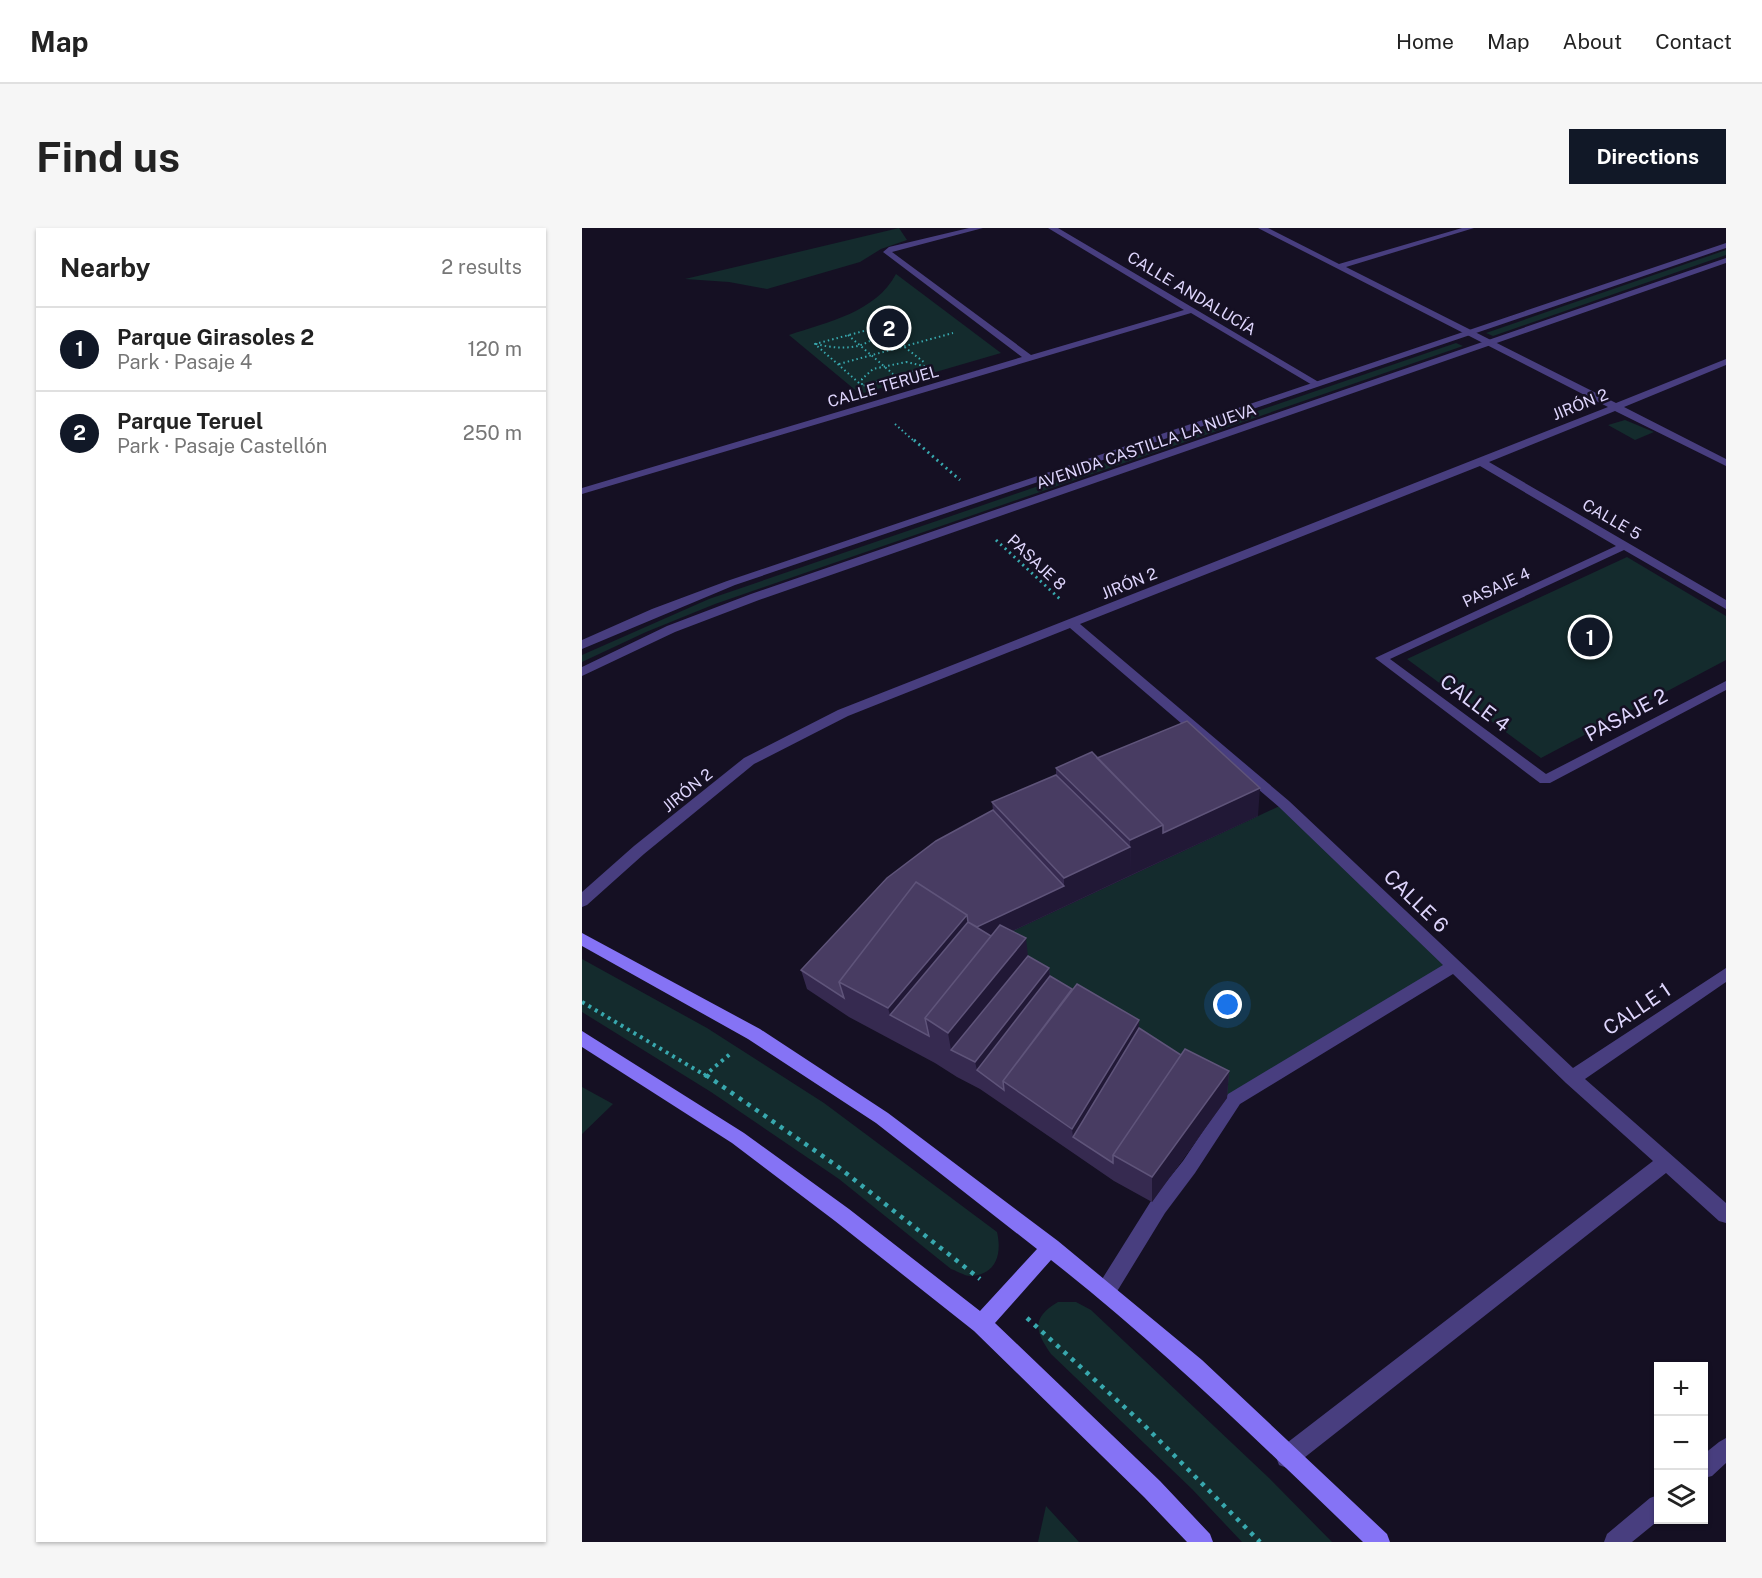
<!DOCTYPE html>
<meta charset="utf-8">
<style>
:root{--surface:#fff;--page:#f6f6f6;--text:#222;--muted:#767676;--line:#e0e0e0;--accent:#111827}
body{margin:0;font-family:"Public Sans",sans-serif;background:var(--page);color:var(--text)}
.controls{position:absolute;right:18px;bottom:18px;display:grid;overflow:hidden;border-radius:0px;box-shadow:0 2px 4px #0004}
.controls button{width:54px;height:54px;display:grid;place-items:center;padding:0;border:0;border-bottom:2px solid var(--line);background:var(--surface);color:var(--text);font:30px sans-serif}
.you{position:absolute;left:646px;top:777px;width:21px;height:21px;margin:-15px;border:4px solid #fff;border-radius:50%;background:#1a73e8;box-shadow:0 0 0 9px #1a73e833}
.badge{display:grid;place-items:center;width:39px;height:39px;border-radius:50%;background:var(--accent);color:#fff;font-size:20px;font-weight:700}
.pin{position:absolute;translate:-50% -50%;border:3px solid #fff;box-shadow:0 2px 6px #0006}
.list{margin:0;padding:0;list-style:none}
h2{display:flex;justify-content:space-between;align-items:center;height:78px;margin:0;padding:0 24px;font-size:26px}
h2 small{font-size:20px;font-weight:400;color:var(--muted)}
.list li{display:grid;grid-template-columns:39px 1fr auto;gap:18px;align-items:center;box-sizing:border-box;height:84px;padding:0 24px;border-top:2px solid var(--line)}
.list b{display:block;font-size:22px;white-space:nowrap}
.list p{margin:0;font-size:20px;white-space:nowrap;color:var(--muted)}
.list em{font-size:20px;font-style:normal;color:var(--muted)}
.icon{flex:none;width:33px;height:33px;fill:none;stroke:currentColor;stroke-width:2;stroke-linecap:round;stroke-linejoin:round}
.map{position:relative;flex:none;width:1144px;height:1314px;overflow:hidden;border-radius:0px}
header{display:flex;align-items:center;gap:36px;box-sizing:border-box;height:84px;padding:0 30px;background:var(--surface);border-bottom:2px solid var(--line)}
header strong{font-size:28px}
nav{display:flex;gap:33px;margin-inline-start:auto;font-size:21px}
.intro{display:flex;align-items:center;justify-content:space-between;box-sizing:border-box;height:144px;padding:0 36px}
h1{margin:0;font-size:42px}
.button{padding:15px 27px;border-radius:0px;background:var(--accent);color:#fff;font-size:21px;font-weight:700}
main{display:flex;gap:36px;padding:0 36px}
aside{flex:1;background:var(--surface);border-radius:0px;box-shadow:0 2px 4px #0004}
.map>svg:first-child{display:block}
.green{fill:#142b2d}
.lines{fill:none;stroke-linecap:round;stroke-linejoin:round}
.path-far3{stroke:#38a8ae;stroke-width:2;stroke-dasharray:1.5 3;stroke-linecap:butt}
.path-far2{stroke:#38a8ae;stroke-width:3;stroke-dasharray:2 4;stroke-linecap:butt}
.path-far1{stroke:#38a8ae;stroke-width:4;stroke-dasharray:3 4.5;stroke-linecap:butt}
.path{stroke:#38a8ae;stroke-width:4.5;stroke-dasharray:4 6;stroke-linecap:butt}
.minor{fill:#483e7f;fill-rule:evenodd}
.tertiary{fill:#483e7f;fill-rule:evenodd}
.secondary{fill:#8573f5;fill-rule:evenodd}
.wall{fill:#362a50}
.shaded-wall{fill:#211836}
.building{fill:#483c62;stroke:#5f547a;stroke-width:1.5}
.labels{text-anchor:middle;stroke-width:5;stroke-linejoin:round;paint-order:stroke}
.far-street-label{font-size:16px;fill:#ded5fc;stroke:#151023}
.street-label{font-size:20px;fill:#ded5fc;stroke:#151023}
</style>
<header>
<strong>Map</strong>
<nav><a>Home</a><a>Map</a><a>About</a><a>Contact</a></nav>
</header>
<div class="intro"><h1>Find us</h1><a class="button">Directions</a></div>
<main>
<aside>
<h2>Nearby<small>2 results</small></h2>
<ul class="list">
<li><span class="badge">1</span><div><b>Parque Girasoles 2</b><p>Park · Pasaje 4</p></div><em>120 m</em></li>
<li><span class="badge">2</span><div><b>Parque Teruel</b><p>Park · Pasaje Castellón</p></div><em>250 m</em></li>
</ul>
</aside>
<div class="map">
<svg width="1144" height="1314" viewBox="0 0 1144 1314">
<rect width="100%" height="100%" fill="#151023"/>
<!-- green -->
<path class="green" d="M317,0L325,12L299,21L278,34L185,61L147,54L103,51Z
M1144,22V27L911,108L904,105Z
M314,46L419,125L278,166L207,107C246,94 294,84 314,46Z
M874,115L881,118L133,376L64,404L0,434V427L127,371Z
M1043,192L1072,204L1053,212L1026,197Z
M1045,329L1144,388V432L959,530L825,431Z
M702,576L872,738L652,871L602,848L497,783L420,708Z
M0,731L125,800L242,875L415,1004C420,1025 415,1047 388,1048C383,1048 375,1043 369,1041L257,951L129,864L0,784Z
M0,859L31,876L0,906Z
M476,1074H494L509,1082L687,1250L750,1314H660L610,1261L469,1126C453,1103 449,1090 476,1074Z
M464,1278L497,1314H456Z"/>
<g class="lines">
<!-- path-far3 -->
<path class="path-far3" d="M266,107L311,146
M234,116C254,121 280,123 295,107L297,99
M324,134L347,139L280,158V151L291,141Z
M257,136L371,105
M277,155L233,116L297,99L343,135
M313,196L333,214"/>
<!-- path-far2 -->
<path class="path-far2" d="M332,212L378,252
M414,312L479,372"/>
<!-- path-far1 -->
<path class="path-far1" d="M0,774L126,849
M122,848L148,826"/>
<!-- path -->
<path class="path" d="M124,847L255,938L398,1051
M445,1090L561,1196L678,1314"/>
<!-- minor -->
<path class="minor" d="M387,0H401L310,24L449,127L602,82L466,0H476L740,156L732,158L609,85L0,266V260L440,129L301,24L307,19Z
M676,0H686L757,36L880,0H892L764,39L1034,175L1144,131V137L1042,179L1144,231V238L1033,183L907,234L1144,372V381L1042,322L808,431L964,546L1144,453V462L968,555H958L793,430L1034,318L898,238L498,396L707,573L991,840L1144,740V754L1003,851L1144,975V995L1137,993L1084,945L713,1237L705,1240L697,1237L694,1229L697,1221L1071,933L984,855L871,746L658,876L613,945L583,985L531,1070L524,1072L517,1070L514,1063L517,1056L569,973L601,933L646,866L861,737L697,579L488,400L266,488L172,536L62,626L5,677L0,679V664L52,618L162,530L256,482L1026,179Z
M1144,1210V1235L1130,1248L1122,1250V1226L1137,1214Z
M1076,1267L1077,1292L1050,1314H1022L1025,1306L1068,1270Z"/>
<!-- tertiary -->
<path class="tertiary" d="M1144,15V20L153,357L0,421V412L70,381L145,353Z
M1144,30V35L177,372L93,404L0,448V439L85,398L169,366Z"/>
<!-- secondary -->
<path class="secondary" d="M0,705L178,801L306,885L476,1013L620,1132L805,1306L808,1314H781C680,1217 580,1119 469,1032L413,1095L578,1253L628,1306L631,1314H605L562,1269L392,1103L253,993L150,915L0,819V803L162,905L267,981L398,1083L455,1021L294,895L166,811L0,718Z"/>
</g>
<!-- wall -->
<path class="wall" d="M515,530L676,588L431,703L446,728L467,740L468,748L557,800L599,827L647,843L645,870L570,974L532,953L398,861L375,849L353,835L267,789L225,761L219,742L411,582L410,574L474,547V540Z"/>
<!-- shaded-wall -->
<path class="shaded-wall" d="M678,560L676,588L549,647L548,612L581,597Z
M548,619L549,647L390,722L308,787L306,780L385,687L482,658V650Z
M444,710L449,756L369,822L366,805Z
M467,740L470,767L395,842L393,834Z
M557,792V819L491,909L490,901Z
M647,843L645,870L570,974V949Z"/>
<!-- building -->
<path class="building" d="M605,493L678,560L581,605V597L515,530Z
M510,524L581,597L548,612L474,540Z
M474,547L548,619L482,650L410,574Z
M411,582L482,658L395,699L386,694L385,687L334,654L257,754L262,770L219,742L305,650L354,613Z
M334,654L385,687L306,780L257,754Z
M386,694L409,708L343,790L347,808L308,787Z
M418,697L444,710L366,805L343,790Z
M446,728L467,740L393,834L369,822Z
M468,748L490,761L421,853L422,862L395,842Z
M495,756L557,792L490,901L421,853Z
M557,800L599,827L531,927V935L491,909Z
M603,821L647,843L570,949L531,927Z"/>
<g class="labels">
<!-- far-street labels -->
<g class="far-street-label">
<text transform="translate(610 65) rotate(31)" y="6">CALLE ANDALUCÍA</text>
<text transform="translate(301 158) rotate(-16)" y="6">CALLE TERUEL</text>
<text transform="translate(998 176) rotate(-22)" y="6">JIRÓN 2</text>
<text transform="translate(564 218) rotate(-19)" y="6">AVENIDA CASTILLA LA NUEVA</text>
<text transform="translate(1030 291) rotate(30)" y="6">CALLE 5</text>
<text transform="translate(455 334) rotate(43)" y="6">PASAJE 8</text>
<text transform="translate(547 355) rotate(-22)" y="6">JIRÓN 2</text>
<text transform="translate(914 359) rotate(-25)" y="6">PASAJE 4</text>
<text transform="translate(105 562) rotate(-39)" y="6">JIRÓN 2</text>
</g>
<!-- street labels -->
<g class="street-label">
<text transform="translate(893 475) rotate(37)" y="7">CALLE 4</text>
<text transform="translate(1044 487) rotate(-28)" y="7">PASAJE 2</text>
<text transform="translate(834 673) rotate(44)" y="7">CALLE 6</text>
<text transform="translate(1055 781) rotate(-34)" y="7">CALLE 1</text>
</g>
</g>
</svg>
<div class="controls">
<button>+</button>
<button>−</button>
<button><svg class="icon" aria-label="layers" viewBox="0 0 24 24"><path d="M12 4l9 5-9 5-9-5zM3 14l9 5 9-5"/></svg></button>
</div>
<div class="you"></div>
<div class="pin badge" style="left:1008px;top:409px">1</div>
<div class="pin badge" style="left:307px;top:100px">2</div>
</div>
</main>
